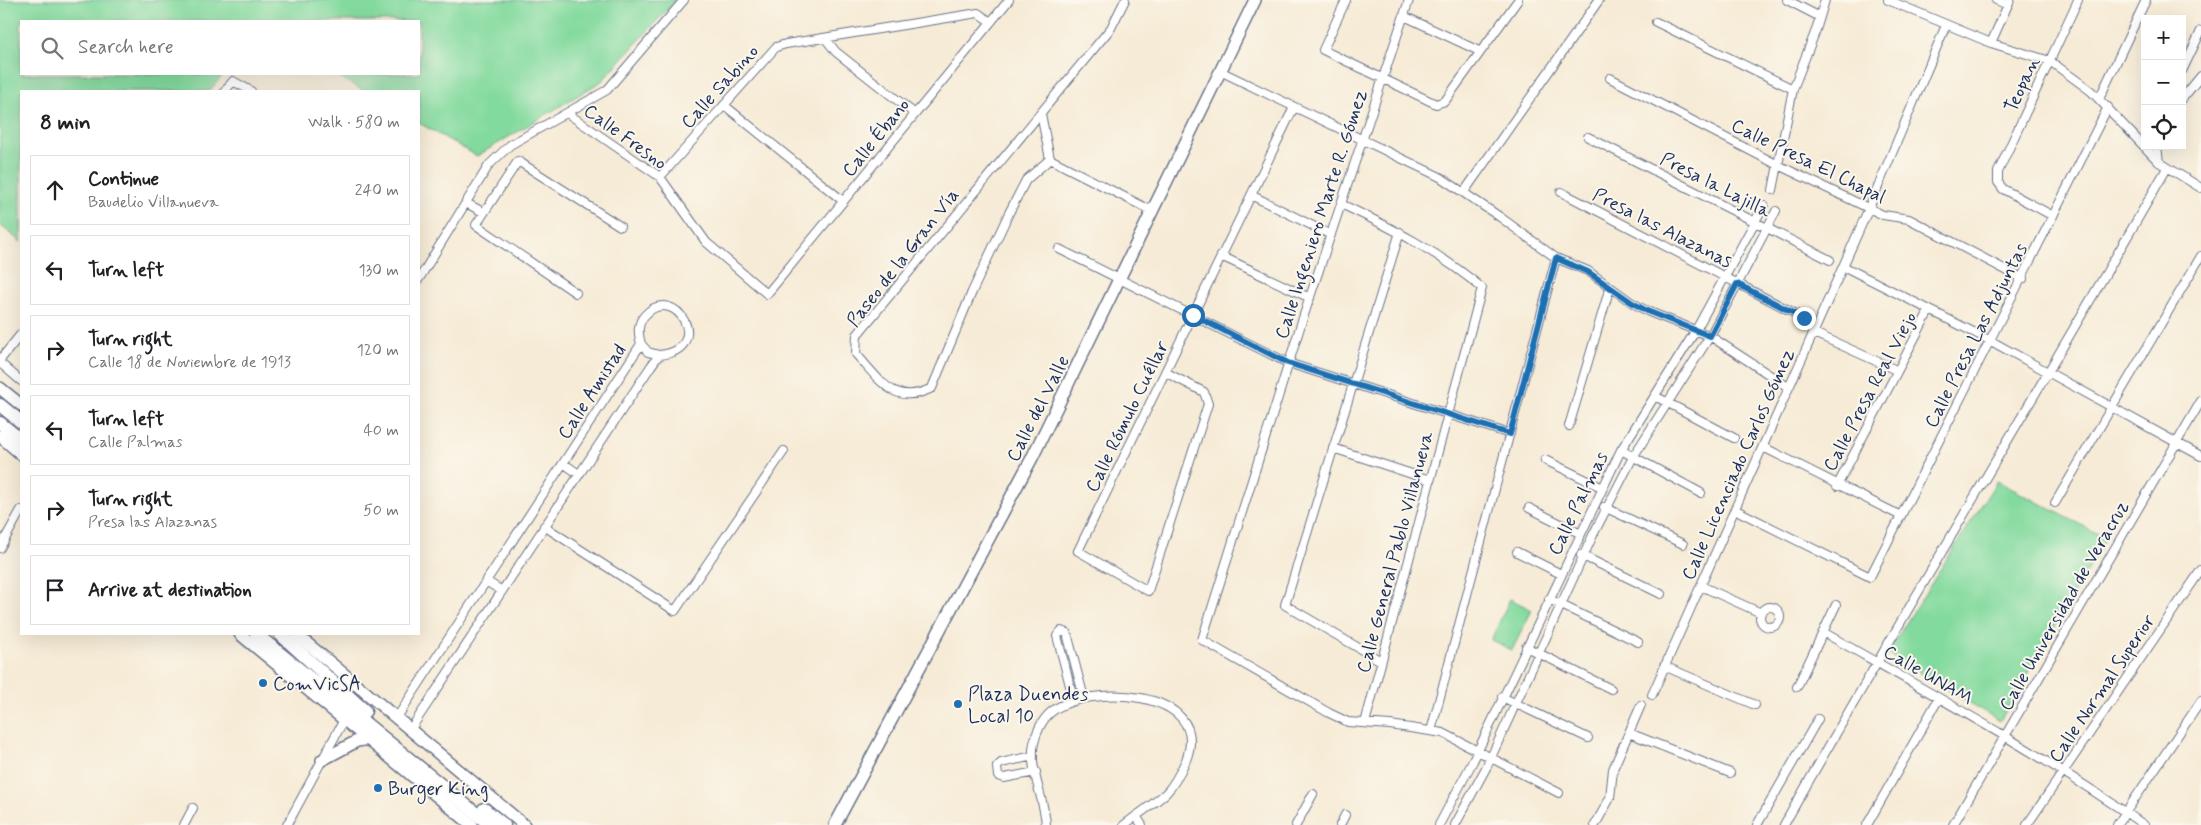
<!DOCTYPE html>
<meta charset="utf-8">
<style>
:root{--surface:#fff;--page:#f6f6f6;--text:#202124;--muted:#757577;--line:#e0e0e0}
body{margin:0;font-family:Mynerve,sans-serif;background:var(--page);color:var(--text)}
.controls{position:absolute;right:15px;top:15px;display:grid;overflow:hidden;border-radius:0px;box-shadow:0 5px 20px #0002}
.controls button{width:45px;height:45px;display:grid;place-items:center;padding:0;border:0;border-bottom:1px solid var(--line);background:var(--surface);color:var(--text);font:25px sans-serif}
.stop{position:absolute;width:15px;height:15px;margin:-11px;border:4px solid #1f6fb2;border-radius:50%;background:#fff}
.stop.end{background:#1f6fb2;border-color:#fff;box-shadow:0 1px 5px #0008}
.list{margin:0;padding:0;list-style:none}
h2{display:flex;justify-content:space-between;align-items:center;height:65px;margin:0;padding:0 20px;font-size:21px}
h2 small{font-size:16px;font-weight:400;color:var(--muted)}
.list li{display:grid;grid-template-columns:32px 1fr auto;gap:15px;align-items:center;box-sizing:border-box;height:70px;margin:0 10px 10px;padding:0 10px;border:1px solid var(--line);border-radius:0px}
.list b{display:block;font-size:19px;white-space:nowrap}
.list p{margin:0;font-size:16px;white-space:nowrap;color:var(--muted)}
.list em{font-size:16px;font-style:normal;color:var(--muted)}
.icon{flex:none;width:28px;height:28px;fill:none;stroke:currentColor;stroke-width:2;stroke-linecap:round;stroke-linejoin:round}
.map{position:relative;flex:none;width:2201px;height:825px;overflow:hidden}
.search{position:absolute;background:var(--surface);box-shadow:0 5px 20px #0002;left:20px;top:20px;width:400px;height:55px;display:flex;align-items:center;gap:12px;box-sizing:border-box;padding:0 18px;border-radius:0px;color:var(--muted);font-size:19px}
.panel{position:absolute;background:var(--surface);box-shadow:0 5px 20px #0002;left:20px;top:90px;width:400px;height:545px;border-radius:0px}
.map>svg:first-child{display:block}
.green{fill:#83da9e;stroke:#4f847e}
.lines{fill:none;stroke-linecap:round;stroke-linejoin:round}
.street-casing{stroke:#687188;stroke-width:10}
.secondary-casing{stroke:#687188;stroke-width:14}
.primary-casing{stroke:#687188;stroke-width:15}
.street{stroke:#fff;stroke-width:8}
.secondary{stroke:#fff;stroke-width:11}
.primary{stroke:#fff;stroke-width:12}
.route{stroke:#1f6fb2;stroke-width:6}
.poi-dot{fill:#1f6fb2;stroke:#fbf7ec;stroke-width:2}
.labels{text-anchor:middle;stroke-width:4;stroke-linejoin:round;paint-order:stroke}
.street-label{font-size:19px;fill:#1b2f5e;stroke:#fbf7ec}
.poi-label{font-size:19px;fill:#1b2f5e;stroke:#fbf7ec;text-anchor:start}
</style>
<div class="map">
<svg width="2201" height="825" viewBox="0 0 2201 825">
<rect width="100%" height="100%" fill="#fbf7ec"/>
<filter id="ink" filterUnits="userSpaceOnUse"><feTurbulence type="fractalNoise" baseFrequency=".02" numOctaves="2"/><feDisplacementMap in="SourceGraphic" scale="10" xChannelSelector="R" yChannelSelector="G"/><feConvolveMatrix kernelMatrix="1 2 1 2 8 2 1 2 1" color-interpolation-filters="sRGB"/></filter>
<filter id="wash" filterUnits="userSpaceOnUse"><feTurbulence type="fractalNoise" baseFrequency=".0096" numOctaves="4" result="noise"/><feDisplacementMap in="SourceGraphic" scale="20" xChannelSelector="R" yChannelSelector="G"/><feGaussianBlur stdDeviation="1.12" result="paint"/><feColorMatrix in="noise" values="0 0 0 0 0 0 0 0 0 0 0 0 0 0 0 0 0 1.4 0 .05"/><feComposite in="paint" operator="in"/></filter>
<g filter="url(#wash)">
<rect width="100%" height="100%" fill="#f6ebd6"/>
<!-- green -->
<path class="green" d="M0,0H676L602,81L477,156L419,123V91H364L334,74H419V21H21V74H224L209,91H21V242L0,225Z
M1997,481L2106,538L2000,721L1887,653Z
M1510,599L1532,610L1512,650L1491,640Z"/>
</g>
<g filter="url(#ink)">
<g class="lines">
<defs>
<path id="street" d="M1346,0L1323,50L1436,104L1445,101L1518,0
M1409,0L1301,324L1202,640L1329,713L1348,722L1390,725L1443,733L1559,793
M1787,0L1820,17
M1888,0L1991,43L2050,61L2091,91L2159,162L2201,188
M1996,0L2008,5
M1404,16L1479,51
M1656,22L1793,89
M825,38L836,52L915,114
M1991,43L2010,0
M1220,71L1440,177L1500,217L1556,258L1588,271L1631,302L1647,311L1710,336L1788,387
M2182,71L2201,31
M1610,78L1778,165L1883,215L1909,219L2023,279
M225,91L233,81L251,91
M2099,99L2146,0
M2182,99L2201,76
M724,105L843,201
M567,113L660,177L706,242L767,294L1009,0
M1041,114L1050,159L1152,211
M1588,137L1830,260
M2157,146L2159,162
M1050,159L1026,180L1009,213L972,292L932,388C894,407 880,380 856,354L857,335L1111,28L1125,0
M660,177L776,47L786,44L978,13L991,22
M1773,190L1793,89L1816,30L1825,0
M1464,192L1599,0
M1561,192L1804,318
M1251,195L1331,235
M466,203L483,212
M1341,204C1392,228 1439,252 1482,288L1365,723
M2053,216L2003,189L1998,182V172L2078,0
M1059,249L1288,363L1510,434
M1221,256L1310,298
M1843,266L1991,341L2201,456
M419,279L489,165L510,145L607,90L684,0
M576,293L476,225L518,161L620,226
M1812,332L1896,370
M641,344L648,352L659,355
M0,360L21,334
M0,363L21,381
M1165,372L1204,392L1208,404L1148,591L1078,551L1294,107
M1655,396L1734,438
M1569,426L1610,287
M1763,447L1901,516
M1333,448L1430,480
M1621,450L1701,493
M1545,460L1603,488
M563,463L579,474
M1837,486L1929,311
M2055,503L2201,256
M1604,507L1683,544
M1529,508L1581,534
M1736,510L1870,577L2108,107
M544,526L675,611L784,451
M0,548L21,510
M1517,552L1561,574
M1581,555L1661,594
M486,581L502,591
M1701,586L1761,613
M1549,599L1638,642
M1760 617a10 10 0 1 1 20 0a10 10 0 1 1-20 0Z
M1823,632C1932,694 2042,754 2144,825
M1526,647L1611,689
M1381,661L1285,605L1400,232
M1664,666L1755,705
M1797,687L1836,605
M1652,695L1869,208L1946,25
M1502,697L1588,738
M1074,701L1057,636L1061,631L1067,633L1084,698
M396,719L641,344C638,333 637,324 645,315C675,282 715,350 659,355L651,366L410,730
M1431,731L1556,258
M1629,733L1730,773
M1033,756L1001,763L997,767L998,776L1004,778L1036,772
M184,825L193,808
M287,825L346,716
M1046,825C1045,799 1028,769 1034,743C1036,733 1042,720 1050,713C1086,682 1214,689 1186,760C1181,771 1175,784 1166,793C1157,801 1146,809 1136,816
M1124,825L1136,816L1142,825
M1296,825L1313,794
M1340,825L1345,815
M1439,825L1473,761L1621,450L1696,330L1764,205
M1455,825L1487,766L1593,535L1633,457L1710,336L1776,211
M1595,825L1610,798L1613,769L1641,705
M1757,825L1818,719
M1784,825C1908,604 2041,388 2167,168
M1867,825L1939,698
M1953,825L2201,401
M2027,825L2201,570
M2117,825L2201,701"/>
<path id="secondary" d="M0,388L21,405
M0,436L21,454
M240,634L472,825
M296,634L524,825
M322,760L357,741L369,739
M835,825L1032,458L1255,0"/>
<path id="primary" d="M0,405L21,422
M0,423L21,440
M256,634L490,825
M280,634L365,711
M484,809L504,825"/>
</defs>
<!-- street casing -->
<use href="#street" class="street-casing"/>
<!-- secondary casing -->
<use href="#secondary" class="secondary-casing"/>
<!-- primary casing -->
<use href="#primary" class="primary-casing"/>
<!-- street -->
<use href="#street" class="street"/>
<!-- secondary -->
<use href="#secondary" class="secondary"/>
<!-- primary -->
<use href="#primary" class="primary"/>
</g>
</g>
<g class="lines" filter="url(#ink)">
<!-- route -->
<path class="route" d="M1193,315L1288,363L1510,434L1556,258L1588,272L1631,302L1647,311L1710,336L1737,284L1804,318"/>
</g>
<!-- markers -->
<g class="poi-dot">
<circle cx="263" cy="683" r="5"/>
<circle cx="958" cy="704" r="5"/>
<circle cx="378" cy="788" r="5"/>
</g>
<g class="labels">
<!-- street labels -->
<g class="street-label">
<text transform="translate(2021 84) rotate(-65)" y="7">Teopan</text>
<text transform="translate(719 86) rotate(-48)" y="7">Calle Sabino</text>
<text transform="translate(626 136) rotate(36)" y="7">Calle Fresno</text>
<text transform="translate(875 137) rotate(-51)" y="7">Calle Ébano</text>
<text transform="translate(1809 160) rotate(26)" y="7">Calle Presa El Chapal</text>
<text transform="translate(1716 184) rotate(27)" y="7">Presa la Lajilla</text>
<text transform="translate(1320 214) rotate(-72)" y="7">Calle Ingeniero Marte R. Gómez</text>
<text transform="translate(1663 227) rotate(27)" y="7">Presa las Alazanas</text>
<text transform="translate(902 257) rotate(-52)" y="7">Paseo de la Gran Vía</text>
<text transform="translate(1975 335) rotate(-63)" y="7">Calle Presa Las Adjuntas</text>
<text transform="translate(591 391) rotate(-57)" y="7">Calle Amistad</text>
<text transform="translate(1869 391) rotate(-62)" y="7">Calle Presa Real Viejo</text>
<text transform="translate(1037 408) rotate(-63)" y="7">Calle del Valle</text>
<text transform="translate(1126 416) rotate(-64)" y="7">Calle Rómulo Cuéllar</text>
<text transform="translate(1737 464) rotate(-66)" y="7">Calle Licenciado Carlos Gómez</text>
<text transform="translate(1577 503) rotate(-64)" y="7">Calle Palmas</text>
<text transform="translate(1394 552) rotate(-75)" y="7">Calle General Pablo Villanueva</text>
<text transform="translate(2063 605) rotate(-60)" y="7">Calle Universidad de Veracruz</text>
<text transform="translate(1929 674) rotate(30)" y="7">Calle UNAM</text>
<text transform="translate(2101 688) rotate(-56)" y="7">Calle Normal Superior</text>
</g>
<!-- poi labels -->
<g class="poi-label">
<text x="273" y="690">ComVicSA</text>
<text x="968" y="700">Plaza Duendes<tspan x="968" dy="22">Local 10</tspan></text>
<text x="388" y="795">Burger King</text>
</g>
</g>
</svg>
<div class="controls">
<button>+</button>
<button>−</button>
<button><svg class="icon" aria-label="locate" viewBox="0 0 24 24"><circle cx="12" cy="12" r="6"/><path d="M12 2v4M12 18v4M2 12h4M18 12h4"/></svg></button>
</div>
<div class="stop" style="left:1193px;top:315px"></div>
<div class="stop end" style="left:1804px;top:318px"></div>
<div class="search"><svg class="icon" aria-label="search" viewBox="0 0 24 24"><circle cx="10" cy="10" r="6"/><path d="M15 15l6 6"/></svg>Search here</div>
<section class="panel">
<h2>8 min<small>Walk · 580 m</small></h2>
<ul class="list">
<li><svg class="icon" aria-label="ahead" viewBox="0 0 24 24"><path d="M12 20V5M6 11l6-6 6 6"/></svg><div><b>Continue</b><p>Baudelio Villanueva</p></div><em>240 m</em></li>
<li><svg class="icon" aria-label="left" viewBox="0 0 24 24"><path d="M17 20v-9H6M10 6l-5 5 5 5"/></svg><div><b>Turn left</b></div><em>130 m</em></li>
<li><svg class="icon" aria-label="right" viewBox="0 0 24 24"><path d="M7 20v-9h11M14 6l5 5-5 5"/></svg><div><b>Turn right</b><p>Calle 18 de Noviembre de 1913</p></div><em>120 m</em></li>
<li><svg class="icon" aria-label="left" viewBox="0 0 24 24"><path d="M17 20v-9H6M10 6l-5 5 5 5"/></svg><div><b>Turn left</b><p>Calle Palmas</p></div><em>40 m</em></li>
<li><svg class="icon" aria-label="right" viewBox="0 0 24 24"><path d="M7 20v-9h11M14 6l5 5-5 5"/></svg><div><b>Turn right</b><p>Presa las Alazanas</p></div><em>50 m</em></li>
<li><svg class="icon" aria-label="arrive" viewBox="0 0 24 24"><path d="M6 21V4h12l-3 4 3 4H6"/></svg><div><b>Arrive at destination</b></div></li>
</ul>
</section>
</div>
